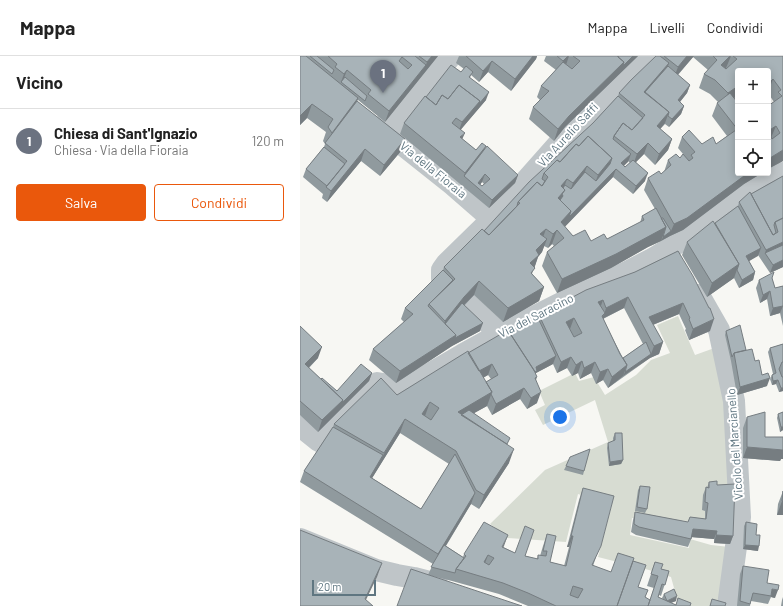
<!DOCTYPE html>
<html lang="it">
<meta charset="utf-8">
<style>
:root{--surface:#fff;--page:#f2f2f2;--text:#222;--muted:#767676;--line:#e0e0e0;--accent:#ea580c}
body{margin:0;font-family:Barlow,sans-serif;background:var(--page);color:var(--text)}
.controls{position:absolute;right:12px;top:12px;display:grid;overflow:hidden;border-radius:4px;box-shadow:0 2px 10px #0003}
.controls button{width:36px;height:36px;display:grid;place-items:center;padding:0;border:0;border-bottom:1px solid var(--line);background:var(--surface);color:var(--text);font:20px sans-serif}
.scale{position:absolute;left:12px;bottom:10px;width:64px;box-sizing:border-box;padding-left:4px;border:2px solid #5f7681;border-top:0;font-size:11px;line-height:14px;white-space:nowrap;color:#5f7681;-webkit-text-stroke:3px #fff;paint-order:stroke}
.you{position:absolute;left:260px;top:361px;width:14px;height:14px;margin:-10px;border:3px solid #fff;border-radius:50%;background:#1a73e8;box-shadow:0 0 0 6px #1a73e833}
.badge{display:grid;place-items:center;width:26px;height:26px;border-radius:50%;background:var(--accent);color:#fff;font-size:13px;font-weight:700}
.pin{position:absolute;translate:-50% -33px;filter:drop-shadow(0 1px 2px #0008)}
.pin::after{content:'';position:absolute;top:21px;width:14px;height:12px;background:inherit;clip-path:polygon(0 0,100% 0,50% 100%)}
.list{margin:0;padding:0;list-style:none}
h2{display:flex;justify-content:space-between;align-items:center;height:52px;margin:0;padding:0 16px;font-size:17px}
h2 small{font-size:13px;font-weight:400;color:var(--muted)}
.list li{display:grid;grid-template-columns:26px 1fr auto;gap:12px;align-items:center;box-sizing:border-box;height:64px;padding:0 16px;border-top:1px solid var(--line)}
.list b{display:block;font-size:15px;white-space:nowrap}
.list p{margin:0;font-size:13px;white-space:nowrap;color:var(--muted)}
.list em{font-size:13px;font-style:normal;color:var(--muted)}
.actions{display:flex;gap:8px;padding:12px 16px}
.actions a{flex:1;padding:9px 0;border:1px solid var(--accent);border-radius:4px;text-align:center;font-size:14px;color:var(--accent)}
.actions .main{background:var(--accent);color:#fff}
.icon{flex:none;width:22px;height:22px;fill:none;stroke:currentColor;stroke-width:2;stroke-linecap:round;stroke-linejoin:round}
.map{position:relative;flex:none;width:483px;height:550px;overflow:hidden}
header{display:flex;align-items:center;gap:24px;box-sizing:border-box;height:56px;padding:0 20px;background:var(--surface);border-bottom:1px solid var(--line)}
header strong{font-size:19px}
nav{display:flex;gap:22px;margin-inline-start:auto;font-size:14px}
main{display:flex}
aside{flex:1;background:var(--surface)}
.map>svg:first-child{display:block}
.green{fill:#d7dcd2}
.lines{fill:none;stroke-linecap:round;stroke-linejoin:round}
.minor{stroke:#bfc5c8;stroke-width:22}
.wall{fill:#909a9e;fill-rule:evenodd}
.shaded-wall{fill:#767d81}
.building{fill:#a8b3b8;stroke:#767d81;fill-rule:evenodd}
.labels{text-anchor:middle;stroke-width:4;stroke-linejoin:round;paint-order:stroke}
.street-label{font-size:12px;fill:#5f7681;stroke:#fff}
</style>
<header>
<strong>Mappa</strong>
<nav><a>Mappa</a><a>Livelli</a><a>Condividi</a></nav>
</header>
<main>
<aside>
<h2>Vicino<small></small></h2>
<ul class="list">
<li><span class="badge" style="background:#6b7280">1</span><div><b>Chiesa di Sant'Ignazio</b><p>Chiesa · Via della Fioraia</p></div><em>120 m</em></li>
</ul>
<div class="actions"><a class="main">Salva</a><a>Condividi</a></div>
</aside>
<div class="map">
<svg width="483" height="550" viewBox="0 0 483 550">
<rect width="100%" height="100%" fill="#f7f7f3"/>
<!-- green -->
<path class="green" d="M378,260L395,299L420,290L432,435L406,466L332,462L330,479L389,492L390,483L411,489L430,491L423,550H379L371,521L349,514L298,501L312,449L278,438L266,486L207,482L190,468L245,414L308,386L295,344L243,369L235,354L245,349L239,335L275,317L279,325L294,321L305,339L336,319L351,304L370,297L357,269Z"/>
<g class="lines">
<!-- minor -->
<path class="minor" d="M80,71L153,129L192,163
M89,78L151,0
M142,222V214L147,207L192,163L276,68L348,0
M399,239L419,274L434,345L440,461L428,550
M167,247L200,278
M0,370L19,385L71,332L77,327L83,328L93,334H102L162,299L200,278L279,238L327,216L354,202L397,175L455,131L483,117
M0,483L76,514L97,519L114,522L137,528"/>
</g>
<!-- wall -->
<path class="wall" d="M0,0H138L85,66L58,44L57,45L105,83L101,95L80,120L61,105L27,146L22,142L23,138L3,121L6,113L24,91L25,88L23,85L26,76L7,62L0,69Z
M159,0H237L236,3L211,35L188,16L179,26L171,19L170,22L186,44L161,73L162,83L176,94L185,93L218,119L215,127L189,152L100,78L104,67L126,41L161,16L164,13L156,7ZM182,126L184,128L182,130L180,128Z
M246,0H338L265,71L254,85L229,63L233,51L240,44L237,41L241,30L256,14L244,5Z
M356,0H483V105L468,113V50L474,46L468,37V15H438V39L434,42L438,47V117H462L444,128L383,174L370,180L361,185L348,191L311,212L257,237L242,210L247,196L254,190L252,188L248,192L244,190L242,196L238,201L232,218L244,231L239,245L203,266L174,239L164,250L180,275L152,290L96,327L69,304L73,293L104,266L101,263L105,252L143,214L144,211L184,175L293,67L318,40L319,37ZM393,1L408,14L404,18L399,32L410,38L418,46L417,47L412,60L427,80L416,88H402L382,81L378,92L383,98L380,102L368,104L364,116L361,118L348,122L344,134L355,153L342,160L340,167L307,183L291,185L273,180L264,171L313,121L333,138L345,125L336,106L344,98L355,109L368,94L372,83L360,73L365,68L369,71L381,58L384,50L380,46L387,37L390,29L378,19ZM328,105L330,107L325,111L324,110Z
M483,120V211L470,217L458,199L449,205L455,216L453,224L439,232L434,222L407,241L382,199L387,186L415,167L438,150L439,146L451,138Z
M378,195L410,275L389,284L385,274L386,273L379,258L353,269L363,286L359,298L350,302L308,332L303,324L296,328L291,317L280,323L278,317L272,320L267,312L257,317L253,308L236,317V324L237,347L227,353L220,343L192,359L187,350L174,357L208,389L209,407L179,453L171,448L146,490L163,501L164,498L203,491L215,497L237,503L238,499L240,500L243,490L247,478L250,506L264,510L269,491H267L279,444L283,432L296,501L293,510L311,516L333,505L338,531L348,534L345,541L350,544L354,532L347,530L355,506L361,513L369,515L361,540L359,539L358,541L363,543L362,542L364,538L376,545L371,547L376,549L378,542L390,550H228L199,538L152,525L128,519L133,508L0,426L4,415L33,371L34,368L97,339L168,297L238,262L239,259L335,216ZM324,252L343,288L323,302L303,263ZM188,319L191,323L186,326L183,322ZM100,377L149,408L121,453L72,422Z
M472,222L475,232L483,230V270L480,257L470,260L467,243L460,247L456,232L459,224Z
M0,270L18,302L9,312L21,323L37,335L72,317L69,325L18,376L0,359Z
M426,275L446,294L455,305L462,319L467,330L437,339L431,305L425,279Z
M483,288V335L479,336L476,328L472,329L470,323L472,319L473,318L468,296L470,292Z
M483,356V374L480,376L477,362L478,358Z
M447,361L465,381H480L481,403L480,405L443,402V372Z
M315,377L323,404L321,408L309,410L307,392L308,387L313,385V382Z
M266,410L284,415L283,419L264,414Z
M409,426L417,429L433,480L430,488L414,487V483L392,481L388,491L336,479L331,476L333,464L335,456L388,466L390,461L405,463V455L402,454L403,439L406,431L407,432Z
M340,430L347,453L345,457L335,455L338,434Z
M483,435V459H477L478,448Z
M446,466L456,479L458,495L443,493L444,470Z
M443,510L467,527L475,542L471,541L468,548L451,545L450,550H437L440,518Z
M483,541V550H481L482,544Z"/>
<!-- shaded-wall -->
<path class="shaded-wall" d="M132,0H138L85,66L89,55L126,9L127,6Z
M233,0H237L236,3L211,35L215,23Z
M268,0H269L266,9L259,16L263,5Z
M333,0H338L265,71L254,85L258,73L269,60L324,6Z
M387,0H394L373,24L378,11Z
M430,0H431L426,12L416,23L421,9Z
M192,5L188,16L179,26L183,15Z
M369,7L365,18L343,39L344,36Z
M47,14L43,25L41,26L44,18Z
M473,23L468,36V28Z
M390,29L387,37L375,52L378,44Z
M438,30V39L423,51L428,37Z
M189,36L186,44L158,77L162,66L180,45Z
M58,42L53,56L27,90L32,77Z
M12,48L7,62L0,69V60Z
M384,50L381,58L369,71L372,63Z
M369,56L365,67L353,82L357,70Z
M476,70L470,84L468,75Z
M165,77L160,88V81Z
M105,83L101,95L80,120L84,109Z
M372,83L368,94L355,109L359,98Z
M348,87L344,98L333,109L337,98Z
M186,90L182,101L164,120L165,117Z
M65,93L61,105L27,146L31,135Z
M483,94V105L468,113V105L470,102Z
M331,98L328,106L318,115L321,107Z
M312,102L307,116L293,133L298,119Z
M287,110L282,124L268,141L273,127Z
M316,113L313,121L259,177L261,166L271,155Z
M348,117L345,125L333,138L336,130Z
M448,117H462L444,128L383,174L370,180L361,185L363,181L371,175L374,168Z
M185,118L182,126L178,132V127Z
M218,119L215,127L189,152L192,144Z
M267,123L262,137L261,130Z
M265,134L260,148L258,142Z
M366,171L361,185L348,191L311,212L257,237L262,223Z
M246,173L241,187L240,178Z
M257,174L252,188L248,192L253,178Z
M247,183L242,196L238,201L234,213L230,207L236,194Z
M483,186V196L465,197L466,194Z
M461,192L458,200L444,208L446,200Z
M483,204V211L470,217L473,209Z
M439,208L434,222L407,241L412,227Z
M455,216L453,224L439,232L442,224Z
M179,225L174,239L143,270L145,265L164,241Z
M244,231L239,245L203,266L208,252Z
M470,235L467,243L460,247L463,239Z
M328,241L324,252L304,262L301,269L302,260L304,259L306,252Z
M303,244L299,255L298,246Z
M383,247L379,258L345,272L349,261Z
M483,250L480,257L470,260L473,252Z
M274,262L270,273L262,277L266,266Z
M414,263L410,275L389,284L393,273Z
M183,267L180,275L152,290L96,327L100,315L156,279Z
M363,286L359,298L350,302L323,320L325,316L351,298L354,290Z
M22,291L18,302L1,319L5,308Z
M256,300L253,308L236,317L235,322L237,321L233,332L230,326L236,311Z
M271,301L267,312L257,317L261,306Z
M282,305L278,317L272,320L276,309Z
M295,306L291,317L280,323L284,312Z
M192,308L188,319L173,327L177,316Z
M327,309L323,320L308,332L312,321Z
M308,313L303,324L296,328L300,316Z
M72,317L69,325L18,376L22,364L43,344Z
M470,322L467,330L437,339L440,331Z
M478,324L476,328L472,329L473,325Z
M224,332L220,343L192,359L196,348Z
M481,332H483V335L479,336Z
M192,336L187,350L160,365L158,356Z
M241,336L237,347L227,353L231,342Z
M130,346L125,360L117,372L122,358Z
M105,363L100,377L66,432L70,421Z
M481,371H483V374L480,376Z
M447,391L483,394V403H481L480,405L443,402Z
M214,393L209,407L179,453L184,439Z
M323,404L321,408L309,410L310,406Z
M175,437L171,448L134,509L138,498Z
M482,445H483V459H477Z
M393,473L417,475L414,483L390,481Z
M208,479L204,490L198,502L202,491Z
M416,479L433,480L430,488L414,487Z
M271,480H273L269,491H267Z
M445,489L459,490L458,495L443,493Z
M188,499L184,510V506Z
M82,507L77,521L63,550L65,543Z
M472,533L478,534L475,542L471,541Z
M377,540L376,545L365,549L367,545Z"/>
<!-- building -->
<path class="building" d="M0,0H6L58,42L32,77L28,71L33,63L12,48L0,60Z
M10,0H17L34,14L32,18Z
M28,0H115L126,9L89,55L68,38L71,34L47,14L44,18L35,11L37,8ZM102,1L112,9L108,13L99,5Z
M119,0H132L127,6Z
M166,0H233L215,23L192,5L183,15Z
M257,0H268L263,5Z
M273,0H317L324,6L269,60L258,73L233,51L249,35L241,30L263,6L272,13L280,5Z
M319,0H333L323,10L324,6L318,1Z
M356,0H360L369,7L344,36L369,56L357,70L372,83L359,98L348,87L337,98L314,80L323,67L332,74L345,59L319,37L331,24Z
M364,0H387L378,11Z
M413,0H430L421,9L426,13L437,3L433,0H483V94L470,102L468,99V50L482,40L478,36L481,34L473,23L468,28V15H438V30L428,37L415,24L404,18L417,4ZM476,70L480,77L472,83L468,75Z
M151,9L161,16L166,10L173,16L169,21L189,36L179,48L180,45L159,29L148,43L142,39L136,49L126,41Z
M368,10L390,29L378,44L384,50L372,63L368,60L369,56L345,36Z
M45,21L67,40L65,45L41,26Z
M159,29L180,45L162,66L156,62L152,67L165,77L160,81L176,94L182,87L186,90L165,117L104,67L125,40L136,49L142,39L148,43Z
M430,37L438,47V74L417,47Z
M318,40L343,62L332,74L323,67L314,80L313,83L331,98L321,107L325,111L333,104L348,117L336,130L316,113L269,161L271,155L260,144L263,140L262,138L265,134L263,132L265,129L271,133L285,116L296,125L310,108L312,102L288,80L279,90L276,88L260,106L257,104L244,117L242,123L245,125L242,130L237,126L218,146L217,150L189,179L184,175L229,126L293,67Z
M57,45L105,83L84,109L65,93L31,135L26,131L47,105L25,87Z
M389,74L402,88L413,81L416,88L436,74L438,78V117H448L387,162L374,168L348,122L359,115L361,118L371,109L368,104L376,98L380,102L383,98L389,105L393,102L391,99L395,96L382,81Z
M288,80L312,102L298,119L287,110L273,127L267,123L261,130L265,134L258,142L271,155L261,166L273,180L285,174L291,185L304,178L307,183L344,164L342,160L356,152L366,171L353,178L316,198L262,223L247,196L264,182L257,174L253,178L246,173L240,178L247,183L236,194L239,199L230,207L235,212L231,217L244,231L208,252L179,225L164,241L145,265L129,248L155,223L144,211L182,173L189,179L220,147L218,146L237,126L242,130L248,121L244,117L257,104L260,106L276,88L279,90Z
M187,90L218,119L192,144L164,120ZM185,118L190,123L182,130L178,127Z
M24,91L45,108L27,130L6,113Z
M483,120V162L475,166L474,169L476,177L473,179L451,138Z
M450,136L473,179L478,176L475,166L483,162V186L466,194L439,146Z
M438,150L461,192L446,200L455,216L442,224L437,214L439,208L415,167Z
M361,162H363L371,175L363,181L366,171Z
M413,165L439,208L412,227L387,186Z
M483,189V204L473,209L465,197Z
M378,195L393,220L409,252H410L414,263L393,273L389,263L390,262L383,247L349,261L363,286L354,290L328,241L306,252L303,244L298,246L305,257L302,260L320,298L327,309L312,321L308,313L300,316L295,306L284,312L282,305L276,309L271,301L261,306L239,259L286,234L335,216ZM274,262L282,277L274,281L266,266Z
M143,214L153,224L129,248L128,250L156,279L100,315L73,293L113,258L105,252Z
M474,216L472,222L475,232L483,230V250L473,252L470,235L463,239L459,224Z
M162,247L183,267L155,282L156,279L145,268Z
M238,262L256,300L236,311L237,315L235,316L209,276Z
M440,269L446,294L434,297L432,301L426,275Z
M0,270L22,291L5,308L43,344L22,364L0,345Z
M208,274L234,314L237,321L235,322L241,336L231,342L224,332L196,348L191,338L192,336L186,326L198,319L192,308L179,315L168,297Z
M346,286L351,298L325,316L327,309L323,302Z
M483,288V306H482L479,313L482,321H483V332H481L478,324L473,325L472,319L476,317L470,292Z
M452,293L455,305L459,304L462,319L468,317L470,322L440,331L434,297Z
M168,295L192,336L158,356L214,393L184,439L176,434L156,395L105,363L84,397L34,368L81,322L97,339ZM130,346L139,352L131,364L122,358Z
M61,308L72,317L42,347L43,344L21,323L22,322L37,335Z
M169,354L210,382L207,388L161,359Z
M465,356V381H483V394L447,391V361Z
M483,356V371H481L478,358Z
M33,371L83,399L70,421L121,453L155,398L175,437L138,498L4,415Z
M315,377H322L323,404L310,406L308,387L315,384Z
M290,393L284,415L266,410L270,401Z
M417,425V429L435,428L433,480L416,479L417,475L393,473L391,483L339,471L334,468L335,456L388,466L390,461L406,463L408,447L405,446L406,431L409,432V426Z
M340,430L350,431L347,453L337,451Z
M283,432L314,440L301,490L292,509L311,516L318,497L334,502L317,550H256L228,537L203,527L156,513L166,500L164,498L184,466L208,479L202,491L215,497L225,470L234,474L225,500L238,503V499L246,500L247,495H243L247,478L256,480L250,506L266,510L273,480H271ZM188,499L194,502L189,509L184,506ZM273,530L283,533L278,542L270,539Z
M483,435V445H482Z
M446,466L457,468L456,479H460L459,490L445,489Z
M0,474L82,507L65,543L73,550H0Z
M144,489L164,502L156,513L155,517L131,511Z
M333,505L346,509L338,531L348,534L345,541L350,544L348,550H317Z
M355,506L363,508L361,513L369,515L365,529L362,528L358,541L376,549L378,542L391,547L390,550H348L358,520L351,518Z
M443,510L469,514L467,527L479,529L478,534L472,533L471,540L453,537L450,548L440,545Z
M111,513L222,550H97Z
M374,533L377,540L367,545L364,538Z
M412,543L426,547L425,550H410Z"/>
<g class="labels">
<!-- street labels -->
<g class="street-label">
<text transform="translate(268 79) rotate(-47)" y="4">Via Aurelio Saffi</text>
<text transform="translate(133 114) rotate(39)" y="4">Via della Fioraia</text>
<text transform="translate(236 260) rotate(-27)" y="4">Via del Saracino</text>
<text transform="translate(435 388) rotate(-94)" y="4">Vicolo del Marcianello</text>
</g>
</g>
</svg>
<div class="controls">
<button>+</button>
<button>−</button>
<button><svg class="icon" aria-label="locate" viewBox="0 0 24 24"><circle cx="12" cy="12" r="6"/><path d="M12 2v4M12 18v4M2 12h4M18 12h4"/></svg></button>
</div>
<div class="scale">20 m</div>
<div class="you"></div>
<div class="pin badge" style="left:83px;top:37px;background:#6b7280">1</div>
</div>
</main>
